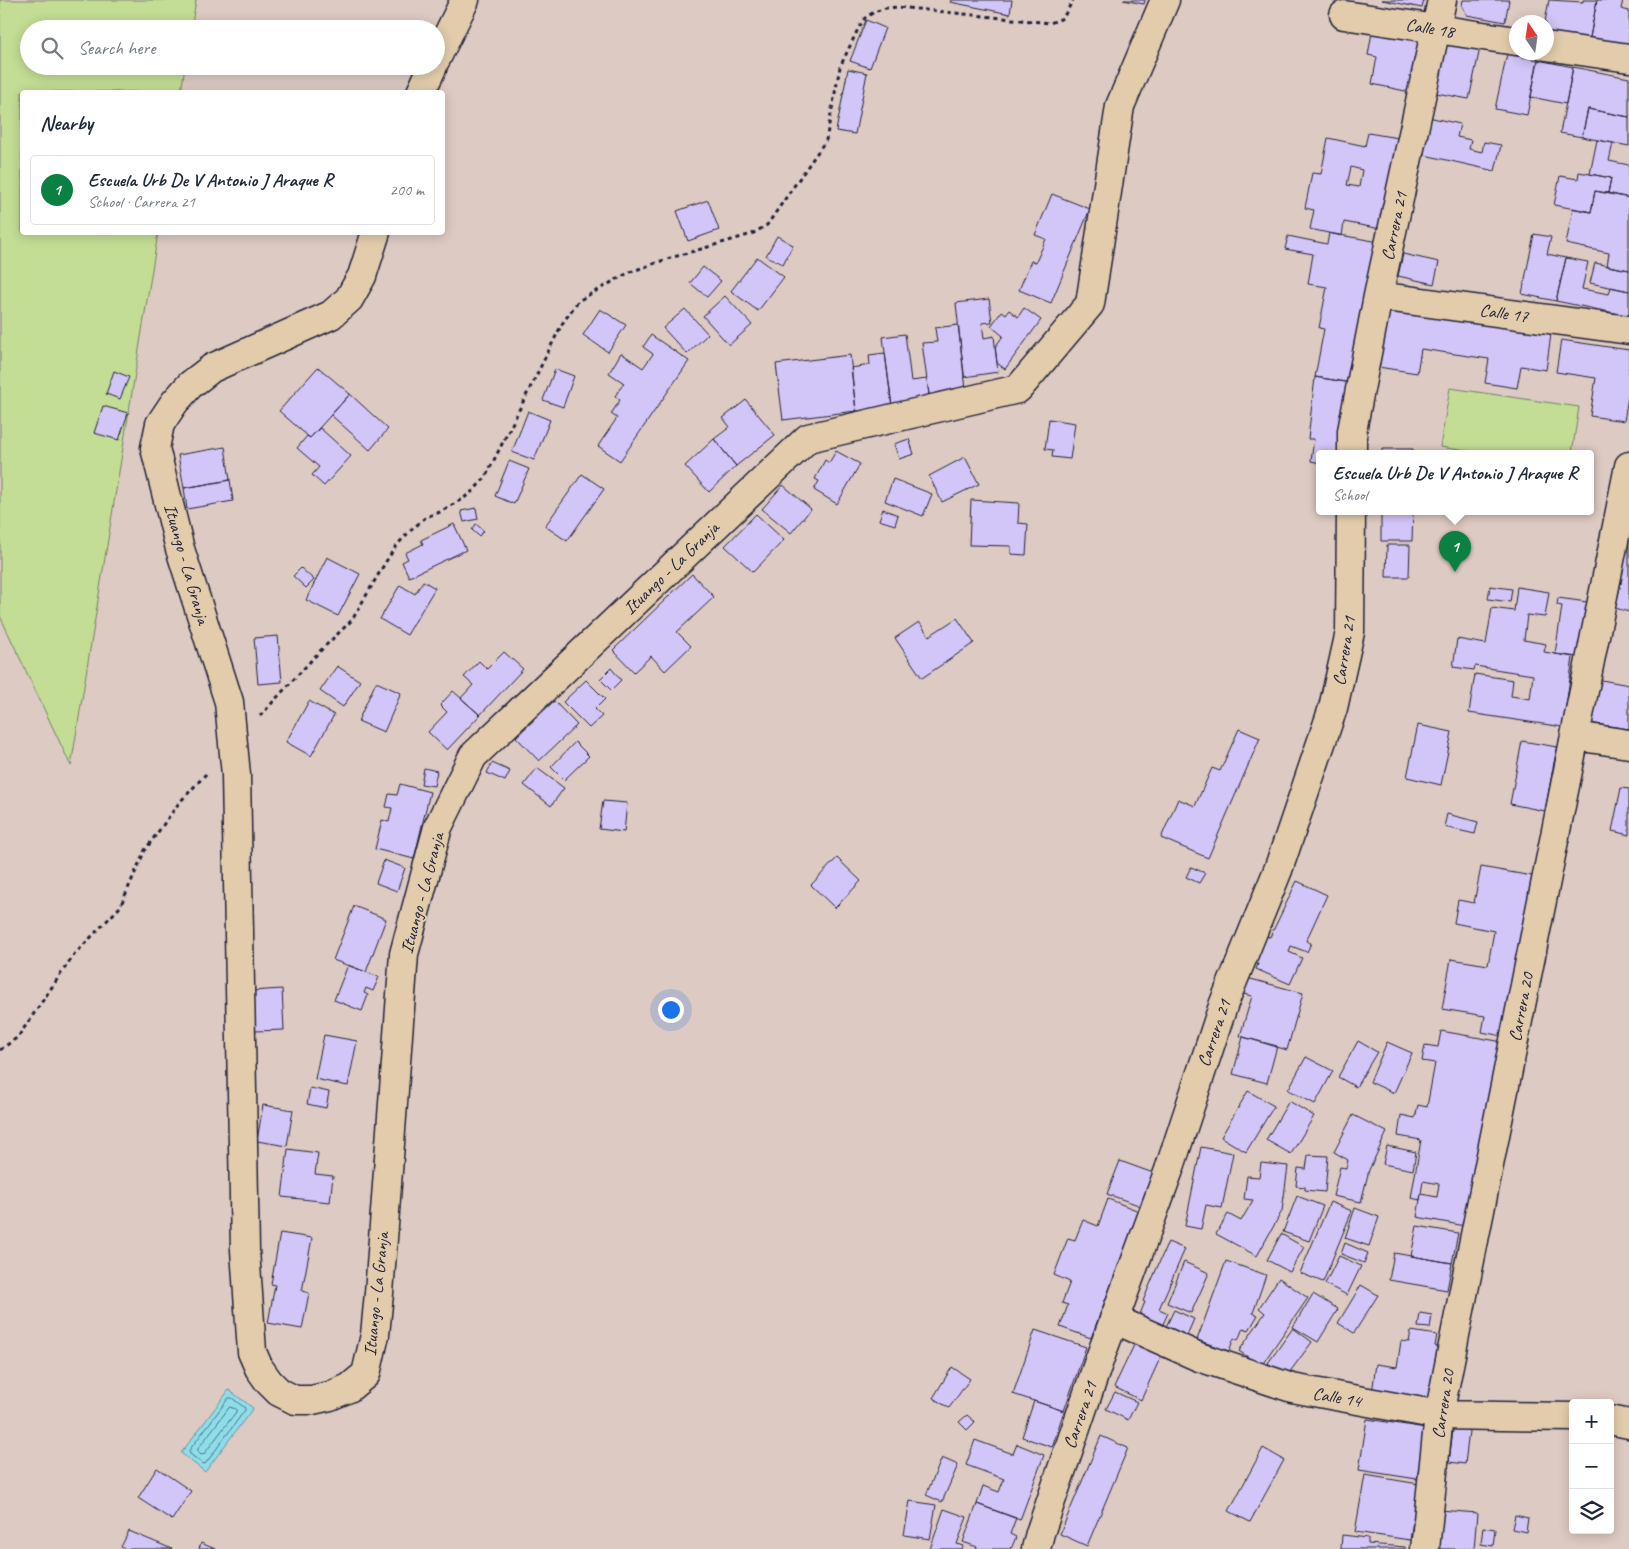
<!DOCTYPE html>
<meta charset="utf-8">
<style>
:root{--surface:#fff;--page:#f2f2f3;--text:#1f2937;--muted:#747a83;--line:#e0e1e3;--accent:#0b8043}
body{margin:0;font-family:Caveat,sans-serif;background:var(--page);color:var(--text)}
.controls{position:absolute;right:15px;bottom:15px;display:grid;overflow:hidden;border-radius:5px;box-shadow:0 2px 12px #0003}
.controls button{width:45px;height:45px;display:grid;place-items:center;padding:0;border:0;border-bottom:1px solid var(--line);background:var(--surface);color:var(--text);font:25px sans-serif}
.compass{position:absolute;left:1509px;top:15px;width:45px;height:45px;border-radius:50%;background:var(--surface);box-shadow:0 2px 12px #0003;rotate:347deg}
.you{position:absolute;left:670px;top:1009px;width:18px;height:18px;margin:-12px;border:4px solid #fff;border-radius:50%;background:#1a73e8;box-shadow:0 0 0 8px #1a73e833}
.badge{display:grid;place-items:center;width:32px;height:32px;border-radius:50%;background:var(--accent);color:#fff;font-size:16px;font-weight:700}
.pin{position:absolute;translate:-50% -41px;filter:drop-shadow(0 1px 2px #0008)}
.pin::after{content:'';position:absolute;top:26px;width:18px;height:15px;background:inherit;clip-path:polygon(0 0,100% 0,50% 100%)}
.popup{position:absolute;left:1316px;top:450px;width:278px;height:65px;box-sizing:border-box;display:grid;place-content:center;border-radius:5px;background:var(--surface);filter:drop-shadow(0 1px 4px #0005);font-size:16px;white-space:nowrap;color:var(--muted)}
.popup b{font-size:19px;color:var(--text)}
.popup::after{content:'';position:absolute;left:50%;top:100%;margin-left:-10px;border:10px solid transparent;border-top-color:var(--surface)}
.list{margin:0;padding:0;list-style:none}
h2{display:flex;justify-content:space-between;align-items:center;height:65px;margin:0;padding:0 20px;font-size:21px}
h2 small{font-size:16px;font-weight:400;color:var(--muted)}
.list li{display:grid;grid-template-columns:32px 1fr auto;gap:15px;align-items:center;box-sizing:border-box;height:70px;margin:0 10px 10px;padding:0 10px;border:1px solid var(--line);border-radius:5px}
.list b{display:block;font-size:19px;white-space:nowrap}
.list p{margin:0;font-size:16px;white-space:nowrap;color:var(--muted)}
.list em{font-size:16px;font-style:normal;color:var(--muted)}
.icon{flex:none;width:28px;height:28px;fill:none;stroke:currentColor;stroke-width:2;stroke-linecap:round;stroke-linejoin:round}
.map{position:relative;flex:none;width:1629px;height:1549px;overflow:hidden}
.search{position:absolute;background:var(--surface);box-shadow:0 2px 12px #0003;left:20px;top:20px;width:425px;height:55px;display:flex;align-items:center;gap:12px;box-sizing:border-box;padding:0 18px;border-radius:28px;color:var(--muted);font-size:19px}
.panel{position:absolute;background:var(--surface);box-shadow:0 2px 12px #0003;left:20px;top:90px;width:425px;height:145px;border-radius:5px}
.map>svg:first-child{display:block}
.green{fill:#c3dd94;stroke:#728068}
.water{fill:#8edeea;stroke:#6393a4}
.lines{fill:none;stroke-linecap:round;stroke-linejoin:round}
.shore{stroke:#4d6d81;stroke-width:1}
.building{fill:#d2c5f7;stroke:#22223b;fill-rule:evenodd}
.street-casing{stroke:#22223b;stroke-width:31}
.path{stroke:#22223b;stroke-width:3;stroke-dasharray:4 4;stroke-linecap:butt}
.street{stroke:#e2ccab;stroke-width:28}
.labels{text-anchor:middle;stroke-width:4;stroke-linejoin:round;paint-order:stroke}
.street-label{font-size:18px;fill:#22223b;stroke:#e2ccab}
</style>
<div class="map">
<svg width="1629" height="1549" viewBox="0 0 1629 1549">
<rect width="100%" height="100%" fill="#ddcac2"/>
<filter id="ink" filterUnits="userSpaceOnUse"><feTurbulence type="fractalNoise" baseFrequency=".02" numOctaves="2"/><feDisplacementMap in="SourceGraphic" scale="10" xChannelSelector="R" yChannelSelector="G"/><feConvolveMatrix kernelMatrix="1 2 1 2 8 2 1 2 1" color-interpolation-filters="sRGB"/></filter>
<g filter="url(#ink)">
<!-- green -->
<path class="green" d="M0,0H196L191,29H29V66H185L181,92H22V232L158,233L71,766L0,616Z
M1450,388L1579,407L1572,453H1481L1440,447Z"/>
<!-- water -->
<path class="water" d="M229,1390L253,1408L205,1472L181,1453Z"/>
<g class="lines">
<!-- shore -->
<path class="shore" d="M229,1398H232L245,1408V1410L206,1463L203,1464L190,1454L189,1451Z
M230,1407L236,1409V1412L204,1454L201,1455L198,1452V1449Z"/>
</g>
<!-- building -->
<path class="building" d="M951,0H1012L1010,14L950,2Z
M1123,0H1145L1144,4Z
M1382,0H1424L1422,8Z
M1463,0H1509L1505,22L1467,15L1462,5Z
M1549,0L1583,2V0H1597L1589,43L1546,35V22H1545Z
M1597,0H1623L1621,9L1629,11V50L1589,43Z
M866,20L885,28L870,68L850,61Z
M1373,27L1422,38L1410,92L1372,84L1377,57L1368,55Z
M1447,42L1480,48L1469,99L1436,93Z
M1507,54L1538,60L1527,115L1495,109Z
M1538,60L1573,67L1566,104L1531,97Z
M1573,67L1629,78V117L1588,109L1582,137L1560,133Z
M848,69L867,73L855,134L836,131Z
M1588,109L1629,117V146L1582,137Z
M1428,117L1460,124L1457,137L1471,140L1469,149L1482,152L1484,142L1501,145L1495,171L1420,154Z
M1368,133L1398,138L1381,229L1344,222L1342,236L1310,229L1314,210L1305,208L1312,173L1321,174L1328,138L1365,146ZM1351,167L1362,170L1359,187L1347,185Z
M1597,140L1613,143L1609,161L1629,165V198L1608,193L1611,178L1590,174Z
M1579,172L1611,178L1608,193L1595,191L1591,212L1554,205L1560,176L1578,179Z
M1595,191L1629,198V270L1607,266L1609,253L1566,244L1573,208L1591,212Z
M1052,194L1090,209L1051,303L1019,290L1031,261L1036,262L1046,239L1035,235Z
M708,200L719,230L688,241L677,211Z
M1329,233L1379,242L1352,383L1315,377L1324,329L1319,328L1327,287L1308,284L1313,254L1285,249L1288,236L1327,244Z
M1534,234L1551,237L1547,254L1566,258L1556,301L1522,294Z
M777,236L793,245L783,264L766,256Z
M1403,254L1439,262L1434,284L1398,276Z
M757,257L784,277L758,311L731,291Z
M1566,258L1588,262L1582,289L1609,294L1611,287L1629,291V316L1556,301Z
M1595,263L1629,270V291L1590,283Z
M703,267L721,281L707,297L690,283Z
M725,296L752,325L729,345L703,316Z
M989,299L992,322L982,323L984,338L994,336L998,372L964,377L956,303Z
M1024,308L1041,320L1005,369L997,363L995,347L1003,336L991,326L1002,311L1006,314L1009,310L1018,317Z
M600,309L626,325L608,352L583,335Z
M685,309L708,334L687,354L663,328Z
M1387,309L1551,334L1546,370L1521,366L1517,388L1485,383L1489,359L1421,349L1417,373L1378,367Z
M958,325L967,397L930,402L922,343L937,342L935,328Z
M905,334L911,381L927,379L930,402L892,407L883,337Z
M651,335L689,361L620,461L598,446L617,418L611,414L620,400L615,396L624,383L609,373L621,353L643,368L653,354L643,347Z
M1561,340L1629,350V391L1624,421L1590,416L1596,378L1556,372Z
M885,353L892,407L856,411L851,368L870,365L869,355Z
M850,355L856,411L783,420L776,364Z
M318,367L350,394L310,438L279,411Z
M555,369L574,376L563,407L543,400Z
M114,371L129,377L120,399L106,394Z
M1315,377L1352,383L1343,453H1320V463L1311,461L1314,439H1308Z
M350,394L388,429L370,450L331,415Z
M746,400L775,435L736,466L714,439L730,427L723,418Z
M103,406L128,413L119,440L94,433Z
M528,411L550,420L534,460L512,452Z
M1049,419L1075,423L1070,459L1052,457L1053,450L1045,449Z
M320,428L351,456L324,486L312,475L319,467L297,448L307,436L310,438Z
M714,439L736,466L709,492L685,466Z
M909,439L914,454L899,459L894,444Z
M225,447L230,480L184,488L178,455Z
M1382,449H1413V453H1382Z
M836,451L860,464L837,504L814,490L819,481L815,479L825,460L829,463Z
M965,457L979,484L942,502L929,476Z
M509,461L529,469L514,504L495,496Z
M582,474L604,489L567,541L545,526Z
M893,479L932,494L923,516L885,501Z
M230,480L233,501L187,509L184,488Z
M783,485L811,509L791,533L762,509Z
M971,500L1019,503L1018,523L1028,524L1026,555L1011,554V546L969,545Z
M476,508L478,519L464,522L461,511Z
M883,509L898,515L895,525L879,520Z
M1381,511H1413L1412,541H1381Z
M756,514L784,540L753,572L725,546Z
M1629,521V612L1615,608L1622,578L1616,577Z
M454,524L466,550L409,577L402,562L408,559L405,553L423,544L421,540Z
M476,524L484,531L479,536L472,530Z
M1387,545H1410L1409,577H1386Z
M327,557L360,574L338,616L306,600Z
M301,568L314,580L306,588L293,576Z
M692,574L714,597L677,632L691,646L665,671L651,656L634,672L613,650Z
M423,581L435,588L407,635L380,619L400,585L415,594Z
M1490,586L1512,589L1510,602L1488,599Z
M1517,587L1549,592L1545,617L1527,615L1524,640L1546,644L1544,652L1573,657L1563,727L1469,713L1475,674L1513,680L1511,696L1530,699L1533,675L1475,666L1474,670L1453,667L1457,639L1486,644L1492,608L1514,611Z
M1558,598L1587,602L1578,657L1555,654L1562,606L1557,605Z
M957,618L974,643L922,678L895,638L919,622L929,636Z
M278,636L282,682L258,684L254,638Z
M504,652L523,669L480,715L461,698L473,685L464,677L479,661L487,669Z
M337,666L360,681L343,707L320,691Z
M611,668L621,680L611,690L600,679Z
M1596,679L1629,685V729L1589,723Z
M586,680L605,699L595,709L602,716L589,728L563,702Z
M376,682L401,693L384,732L358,721Z
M453,691L480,715L447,750L428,732L447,712L440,705Z
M309,701L334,715L311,756L286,742Z
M554,701L577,725L539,761L516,737Z
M1418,725L1452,732L1441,785L1407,777Z
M1239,729L1260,738L1208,858L1161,838L1178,799L1195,806L1212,768L1220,771Z
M1522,741L1557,747L1545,811L1510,804Z
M575,742L589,756L564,780L551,767Z
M492,763L510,771L505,781L487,773Z
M424,768L437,771L434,786L421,784Z
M537,768L564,788L551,806L524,785Z
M400,784L430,792L414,859L375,849L382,820L389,822L392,808L386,807L389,794L397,795Z
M1621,788L1629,789V835L1612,831Z
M603,801L627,803L624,832L599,829Z
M1447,814L1478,822L1475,834L1444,827Z
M837,858L861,881L835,908L811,885Z
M384,860L405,868L397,891L376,883Z
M1191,867L1205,873L1199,883L1186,877Z
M1481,867L1532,876L1502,1036L1482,1032L1485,1016L1442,1009L1451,959L1488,965L1494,931L1454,923L1458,900L1474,903Z
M1297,881L1327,895L1306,941L1311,943L1307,952L1291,946L1289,952L1302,958L1290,984L1256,969L1258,964L1254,962L1266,936L1270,937Z
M354,906L386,919L366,972L333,960Z
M348,965L379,977L373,991L366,988L364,993L368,995L362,1011L334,1000Z
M1247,978L1303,993L1287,1050L1240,1036L1252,996L1243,994Z
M282,989L284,1030L254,1031L251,991Z
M1441,1031L1503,1042L1470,1227L1417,1217L1421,1194L1437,1197L1439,1184L1423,1181L1420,1200L1411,1198L1421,1140L1398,1136L1401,1115L1415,1118L1418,1105L1427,1107L1435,1063L1422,1061L1425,1045L1438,1047Z
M324,1035L357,1041L348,1086L315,1079Z
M1243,1037L1277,1046L1267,1083L1233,1074Z
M1358,1041L1377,1052L1356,1087L1338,1077Z
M1387,1042L1412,1053L1394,1093L1370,1082Z
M1306,1057L1333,1071L1315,1104L1288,1090Z
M310,1088L329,1092L326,1108L307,1104Z
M1248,1091L1274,1106L1246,1152L1221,1137Z
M1289,1101L1314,1116L1291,1154L1266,1140Z
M263,1105L293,1110L287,1146L257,1141Z
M1353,1115L1387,1132L1369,1170L1361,1202L1333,1196L1340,1167L1346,1168L1348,1160L1334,1152Z
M1387,1146L1416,1152L1413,1170L1383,1164Z
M1201,1147L1233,1153L1222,1208L1206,1205L1201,1229L1185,1226Z
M288,1149L318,1153L315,1174L333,1176L330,1202L282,1197Z
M1308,1155L1328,1156L1325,1192L1305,1190V1187L1296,1186L1298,1168L1306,1169Z
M1120,1161L1156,1174L1144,1207L1107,1194Z
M1261,1163L1288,1166L1282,1211L1257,1256L1216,1234L1228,1214L1241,1221L1253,1200L1244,1199L1247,1176L1259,1177Z
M1297,1196L1323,1206L1309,1241L1283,1232Z
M1108,1199L1139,1211L1091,1338L1060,1327L1068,1305L1062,1303L1070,1282L1054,1275L1068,1238L1075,1240L1083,1220L1098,1226Z
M1330,1202L1352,1211L1323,1282L1300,1273Z
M1355,1208L1379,1217L1369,1246L1345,1238Z
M1417,1226L1458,1233L1452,1263L1411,1256Z
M280,1233L312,1238L302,1291L309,1293L302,1329L268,1323L275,1285L271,1284Z
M1281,1234L1304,1247L1290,1272L1267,1260Z
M1168,1242L1185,1249L1159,1309L1168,1313L1159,1333L1136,1324L1145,1302L1143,1301Z
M1345,1243L1368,1253L1364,1263L1341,1254Z
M1394,1253L1452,1263L1447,1290L1389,1280Z
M1339,1256L1361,1266L1347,1295L1325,1284Z
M1226,1261L1266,1275L1253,1313L1258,1315L1249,1330L1243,1328L1238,1340L1234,1338L1229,1351L1197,1340Z
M1184,1262L1209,1273L1191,1313L1167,1303Z
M1279,1278L1308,1298L1261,1366L1239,1351L1265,1313L1259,1308Z
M1361,1285L1378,1295L1354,1333L1338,1323Z
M1313,1294L1338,1309L1318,1342L1293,1327Z
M1174,1310L1194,1319L1184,1342L1163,1333Z
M1420,1313L1432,1315L1430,1328L1418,1327Z
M1293,1328L1312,1342L1286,1377L1268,1363Z
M1035,1330L1086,1347L1064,1411L1013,1394Z
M1411,1331L1437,1335L1435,1346L1442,1348L1433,1402L1372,1393L1376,1364L1397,1367L1401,1341L1409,1342Z
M1136,1341L1162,1354L1141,1400L1114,1387Z
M952,1367L970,1379L949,1408L933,1398Z
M1115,1392L1137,1402L1128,1420L1106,1409Z
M1034,1401L1064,1411L1052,1447L1022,1437Z
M967,1415L975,1422L967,1430L959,1422Z
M1367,1419L1426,1428L1417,1479L1359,1470Z
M1454,1421L1470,1423L1465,1464L1449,1462Z
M1101,1436L1128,1448L1087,1546L1060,1534Z
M975,1440L1013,1454L1017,1444L1044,1455L1020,1520L977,1504L983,1486L999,1492L1004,1479L966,1465Z
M1263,1448L1284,1460L1250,1522L1229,1511Z
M942,1458L958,1465L942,1502L926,1495Z
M157,1468L191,1491L172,1520L138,1498Z
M1365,1475L1419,1484L1410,1540L1355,1532Z
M910,1501L936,1505L930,1539L904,1535Z
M977,1504L1016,1518L1010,1534L1016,1537L1011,1549H976L977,1547L963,1542Z
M944,1509L967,1517L957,1544L963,1546L962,1549H930Z
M1440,1510L1477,1513L1474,1549H1436Z
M1515,1515L1528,1518L1526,1532L1512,1529Z
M1483,1527L1495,1529L1493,1546L1481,1544Z
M129,1531L172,1549H124L121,1547Z
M1342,1535L1368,1538V1544L1405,1547V1549H1341Z
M201,1543L215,1549H199Z"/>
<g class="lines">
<defs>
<path id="street" d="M1344,15L1516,41
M1546,46L1629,58
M436,59L465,0
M421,92L433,66
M376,232L362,276L349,299L331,315L212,368L190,385L174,403L160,424L155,448L180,549L229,702L236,775L245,1250L252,1352L259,1368L269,1382L279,1392L295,1400H312L330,1396L349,1388L366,1374L375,1335L379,1293L404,954L438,827L473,756L808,438L1018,389L1090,304L1120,106L1165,0
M1378,296L1629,330
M1352,453V431L1378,296L1442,0
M1575,736L1629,744
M1114,1319L1199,1357L1292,1388L1439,1415L1573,1417
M1610,1420L1629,1424
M1036,1549L1040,1533L1100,1358L1169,1170L1224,1003L1278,870L1333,708L1350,632L1351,511
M1425,1549L1439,1415L1629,466"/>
</defs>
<!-- street casing -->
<use href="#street" class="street-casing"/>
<!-- path -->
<path class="path" d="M260,716L319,652L352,620L385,563L396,546L409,532L426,517L440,512L464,498L474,490L485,478L562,324L578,301L630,272L667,259L752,234L767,225L826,140L840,67L859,27L865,18L874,12L886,8L898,7L1050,23L1063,18L1073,0
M0,1050L18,1037L73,956L120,907L145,850L179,803L206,774"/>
<!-- street -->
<use href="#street" class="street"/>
</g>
</g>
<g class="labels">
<!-- street labels -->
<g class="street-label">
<text transform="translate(1430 28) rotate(9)" y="6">Calle 18</text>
<text transform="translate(1394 226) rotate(-78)" y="6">Carrera 21</text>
<text transform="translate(1504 313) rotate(8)" y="6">Calle 17</text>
<text transform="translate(187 564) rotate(74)" y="6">Ituango - La Granja</text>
<text transform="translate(671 568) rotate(-44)" y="6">Ituango - La Granja</text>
<text transform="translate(1344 651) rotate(-81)" y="6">Carrera 21</text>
<text transform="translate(422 893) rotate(-75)" y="6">Ituango - La Granja</text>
<text transform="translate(1521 1007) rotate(-79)" y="6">Carrera 20</text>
<text transform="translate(1214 1033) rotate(-71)" y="6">Carrera 21</text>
<text transform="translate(376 1294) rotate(-84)" y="6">Ituango - La Granja</text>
<text transform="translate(1337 1397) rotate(10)" y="6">Calle 14</text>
<text transform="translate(1443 1404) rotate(-81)" y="6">Carrera 20</text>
<text transform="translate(1080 1415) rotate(-71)" y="6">Carrera 21</text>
</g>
</g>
</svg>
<div class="controls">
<button>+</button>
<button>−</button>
<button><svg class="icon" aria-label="layers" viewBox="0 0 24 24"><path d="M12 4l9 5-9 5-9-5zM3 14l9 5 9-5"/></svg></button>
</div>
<svg class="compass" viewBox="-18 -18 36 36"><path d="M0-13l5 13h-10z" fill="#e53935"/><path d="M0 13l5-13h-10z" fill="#747a83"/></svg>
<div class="you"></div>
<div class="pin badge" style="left:1455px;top:572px">1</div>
<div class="popup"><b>Escuela Urb De V Antonio J Araque R</b>School</div>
<div class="search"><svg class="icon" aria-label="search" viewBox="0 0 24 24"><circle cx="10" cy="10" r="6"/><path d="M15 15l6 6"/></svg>Search here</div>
<section class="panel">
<h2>Nearby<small></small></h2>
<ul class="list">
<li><span class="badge">1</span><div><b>Escuela Urb De V Antonio J Araque R</b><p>School · Carrera 21</p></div><em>200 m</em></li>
</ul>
</section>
</div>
